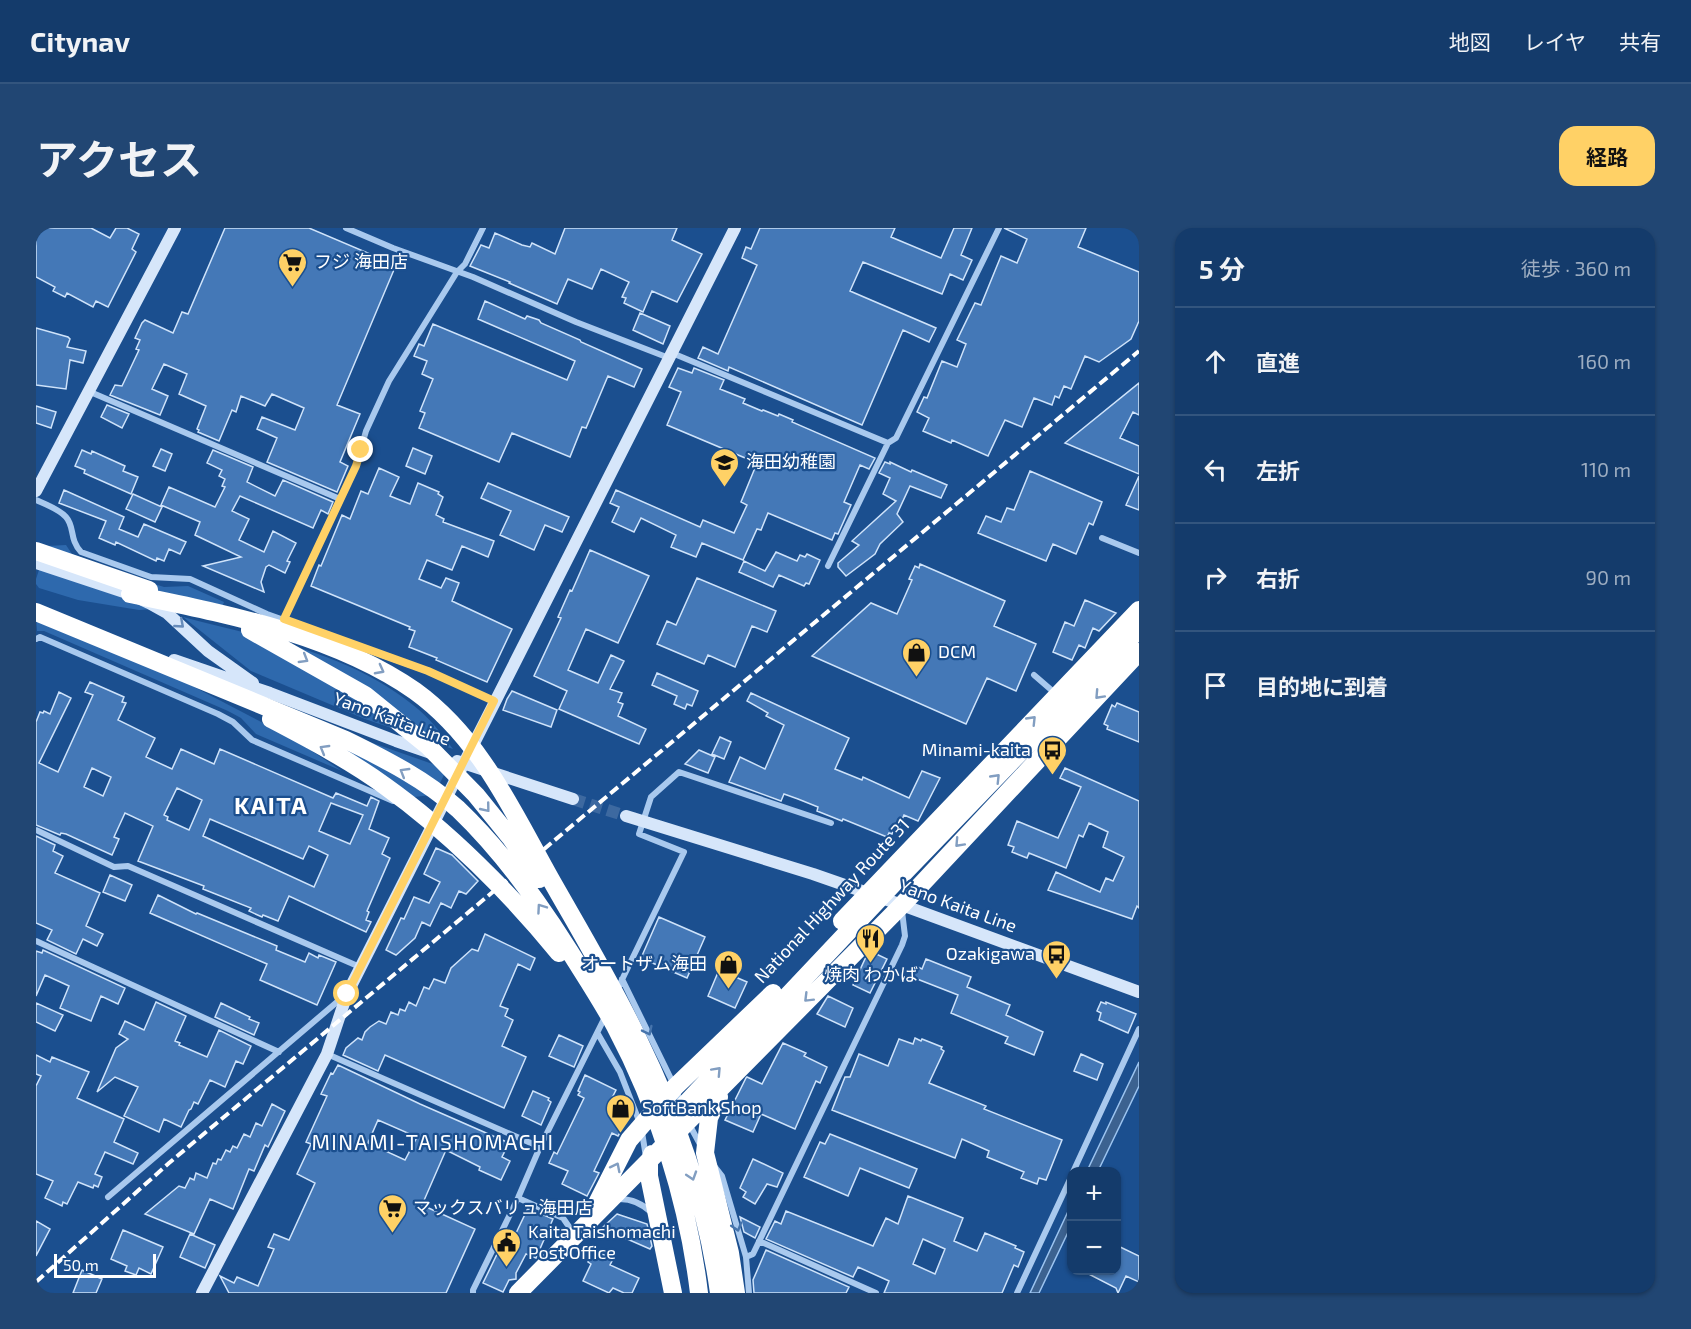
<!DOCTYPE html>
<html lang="ja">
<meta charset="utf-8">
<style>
:root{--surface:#143b6b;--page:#214673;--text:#f1f3f6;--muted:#9dadc1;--line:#33557e;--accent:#ffd166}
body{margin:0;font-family:"Exo 2","Noto Sans JP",sans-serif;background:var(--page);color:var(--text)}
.controls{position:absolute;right:18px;bottom:18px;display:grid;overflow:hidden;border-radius:12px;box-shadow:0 2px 4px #0004}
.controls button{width:54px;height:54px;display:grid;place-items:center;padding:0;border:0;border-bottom:2px solid var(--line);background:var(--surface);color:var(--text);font:30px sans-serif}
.scale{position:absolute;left:18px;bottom:15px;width:102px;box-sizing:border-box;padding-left:6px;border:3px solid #fff;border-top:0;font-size:16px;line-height:21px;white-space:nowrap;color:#fff;-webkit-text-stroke:4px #1b4f8f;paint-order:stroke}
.stop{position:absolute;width:18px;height:18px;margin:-14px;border:4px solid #ffd166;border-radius:50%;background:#fff}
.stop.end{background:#ffd166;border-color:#fff;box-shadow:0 2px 6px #0008}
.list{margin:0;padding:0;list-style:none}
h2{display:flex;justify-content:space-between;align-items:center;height:78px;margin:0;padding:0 24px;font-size:26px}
h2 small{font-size:20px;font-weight:400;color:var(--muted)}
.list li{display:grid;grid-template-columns:39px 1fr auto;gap:18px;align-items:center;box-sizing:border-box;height:108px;padding:0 24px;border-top:2px solid var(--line)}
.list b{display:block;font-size:22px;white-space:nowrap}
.list em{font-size:20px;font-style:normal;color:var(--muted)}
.icon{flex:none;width:33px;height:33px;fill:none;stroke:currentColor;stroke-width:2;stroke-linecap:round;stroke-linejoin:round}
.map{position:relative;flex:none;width:1103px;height:1065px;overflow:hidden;border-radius:18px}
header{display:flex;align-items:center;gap:36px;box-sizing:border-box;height:84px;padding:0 30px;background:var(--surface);border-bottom:2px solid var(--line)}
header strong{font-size:28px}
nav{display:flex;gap:33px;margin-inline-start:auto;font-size:21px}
.intro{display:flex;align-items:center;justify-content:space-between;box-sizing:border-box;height:144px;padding:0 36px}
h1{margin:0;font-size:42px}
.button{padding:15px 27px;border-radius:18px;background:var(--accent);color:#111;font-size:21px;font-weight:700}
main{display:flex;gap:36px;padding:0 36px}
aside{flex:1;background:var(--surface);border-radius:18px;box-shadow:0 2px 4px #0004}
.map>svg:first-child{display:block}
.green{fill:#2e69ad}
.water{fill:#3c6290;stroke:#9cc4f0;stroke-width:1.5}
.building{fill:#4478b7;stroke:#cfe3fa;stroke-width:1.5;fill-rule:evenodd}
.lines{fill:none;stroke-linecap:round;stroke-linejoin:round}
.secondary-tunnel{stroke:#3d69a0;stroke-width:12;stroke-dasharray:12 6;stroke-linecap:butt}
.street{stroke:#a9c9ee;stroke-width:6}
.secondary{stroke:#d6e6fa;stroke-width:12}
.highway{stroke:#fff;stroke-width:18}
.rail{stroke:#fff;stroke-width:4;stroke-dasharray:10 4.5;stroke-linecap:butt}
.oneway{stroke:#668bba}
.oneway2{stroke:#829ec1}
.oneway3{stroke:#4674ac}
.route{stroke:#ffd166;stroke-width:8}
.labels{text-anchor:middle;stroke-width:4.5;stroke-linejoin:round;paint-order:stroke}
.poi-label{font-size:18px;fill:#fff;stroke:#1b4f8f;text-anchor:start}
.street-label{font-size:18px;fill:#fff;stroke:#1b4f8f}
.quarter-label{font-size:21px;letter-spacing:1.5px;fill:#fff;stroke:#1b4f8f}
.district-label{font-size:24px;font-weight:bold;letter-spacing:1.5px;fill:#fff;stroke:#1b4f8f}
</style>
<header>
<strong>Citynav</strong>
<nav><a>地図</a><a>レイヤ</a><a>共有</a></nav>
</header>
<div class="intro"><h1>アクセス</h1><a class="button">経路</a></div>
<main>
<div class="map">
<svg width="1103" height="1065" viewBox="0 0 1103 1065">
<rect width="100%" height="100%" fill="#1b4f8f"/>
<!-- green -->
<path class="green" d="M30,317L36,326L112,354L128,359L152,358L188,374L187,377L103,382L42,372L3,360L0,356V351L11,318Z
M0,389L141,450L256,510L306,543L220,506L205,490L192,483L8,403H1Z
M147,389C226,410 312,424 377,477C393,489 405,505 417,521L329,491L215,443Z
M215,465L291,499L411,541L401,561L396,567L378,569Z"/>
<!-- water -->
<path class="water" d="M1103,834V858L1062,943H1051Z
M1035,977V998L1003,1065H994Z"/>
<!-- building -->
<path class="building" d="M0,0H55L74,10L80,0H91L103,6L96,21L100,24L72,79L60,73L57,79L31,65L29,69L17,63L19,59L0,49Z
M189,0H273L360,37L301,177L324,186L304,234L312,238L301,264L231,234L241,210L221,201L226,189L259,202L268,180L236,166L229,178L205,168L200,184L196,182L183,213L162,204L163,202L161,201L170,178L143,166L151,146L128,136L116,161L132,168L124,187L74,167L79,157L86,158L103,122L100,121L104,112L99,110L106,95L109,92L137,105L146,84L152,86Z
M529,0H641L636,12L666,26L641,74L616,63L607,84L588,75L590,70L586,69L593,54L565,41L556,61L532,51L521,76L473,55L474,54L434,38L445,17L453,20L459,5L486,17L494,19L496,15L519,26Z
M724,0H859L855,9L905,30L918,0H936L925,27L936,32L927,52L914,46L906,66L827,34L814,63L900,100L893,114L867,102L826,197L693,139L692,143L662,130L667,119L682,126L721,37L706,30L710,19L715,21Z
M968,0H1050L1042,19L1103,44V93L1095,111L1063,134L1049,128L1035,161L1028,158L1023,170L1019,168L1016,177L998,170L986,199L969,192L952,228L916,212L915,215L887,203L893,190L881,184L888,169L891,170L906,133L921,139L930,116L921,112L939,75L945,77L965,28L981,35L991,11Z
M449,73L489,91L491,88L503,92L505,95L544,112L545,114L606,141L598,159L572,148L550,200L546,199L534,229L476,205L463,234L383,200L389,185L384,183L397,151L386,146L391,133L378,128L383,116L388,118L397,96L531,152L539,133L442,91Z
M604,85L634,98L627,116L597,102Z
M0,100L32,109L34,111L31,119L50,123L47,135L34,132L30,161L0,157Z
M642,140L656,145L658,140L688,152L684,161L709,171L707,175L726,183L727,182L742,188L743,186L757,192L756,194L839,230L833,241L824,237L808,274L815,277L802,306L799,305L796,312L732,285L725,302L721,301L707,332L666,315L660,329L635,319L640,307L605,290L598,304L576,294L583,279L574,275L580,262L664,299L667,292L698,305L711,277L705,274L721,235L631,197L645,164L633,159Z
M1103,155V187L1097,184L1084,210L1103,218V246L1029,215Z
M71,177L93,186L86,200L65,189Z
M0,178L20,184L15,200L0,195Z
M377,220L396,228L389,246L370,238Z
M125,221L136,226L129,243L117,238Z
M46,222L55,226L56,223L89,238L87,243L102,249L95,266L48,245L49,242L39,238Z
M177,222L217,239L211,254L239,268L247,252L297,274L292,286L285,282L277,300L204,268L196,283L213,291L203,312L228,324L237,303L260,315L251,333L254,334L249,345L233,337L230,339L225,354L228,364L167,338L205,329L159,307L164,294L125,277L133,259L179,279L189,259L186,258L189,251L183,248L186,242L171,235Z
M849,234L854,236V234L875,244L876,242L911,257L905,270L874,258L861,286L867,294L844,316L839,326L810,348L802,339V335L823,317L816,313L860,273L847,266L854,250L843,245Z
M343,240L363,249L354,268L374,276L382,255L403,264L402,266L407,269L400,287L408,291L407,294L458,313L452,329L426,318L416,342L391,332L383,351L405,360L410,350L423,355L416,373L476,401L451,454L400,432L401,430L373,419L379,403L373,401L374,399L275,358L283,337L285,338L306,287L314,291L325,263L332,266Z
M994,243L1066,274L1057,297L1053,295L1040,326L1017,316L1010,333L942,305L950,288L965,294L971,280L978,282Z
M1103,248V282L1090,277Z
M452,255L533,289L526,304L509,297L498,322L464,307L475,283L445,270Z
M28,262L88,289L83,301L102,309L108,296L150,314L144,326L133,321L128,333L121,330L120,333L80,314L79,317L63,310L70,293L23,275Z
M97,266L126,279L119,294L90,281Z
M554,322L613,348L582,415L550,401L532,442L562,455L575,427L588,433L574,461L586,465L582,474L587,476L582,488L610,501L603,516L523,481L531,463L498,448L525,390L522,389L534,362L536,363Z
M740,324L761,333L764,327L769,329L771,326L784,332L773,356L770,355L768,358L743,347L737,359L703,344L708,333L729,343Z
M884,336L969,373L958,398L1000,416L980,463L951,450L930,496L776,428L835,375L861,386L876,352L873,351L879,338L883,340Z
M661,350L740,383L731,404L716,398L699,439L672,427L668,436L621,416L631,393L640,397Z
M1049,372L1080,385L1063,403L1057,400L1049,420L1043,417L1036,432L1017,424L1029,394L1038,398Z
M621,445L662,463L656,478L651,476L649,481L638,476L641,468L616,457Z
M54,454L88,469L86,474L90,475L82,492L119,510L110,529L136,541L145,521L178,536L184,521L297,570L300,565L331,578L335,569L343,573L333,601L353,610L346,626L354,630L331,683L333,684L330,692L335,694L330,704L253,668L242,693L227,687L226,689L213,683L215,680L167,661L168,658L102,633L117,598L89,585L78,609L83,611L76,627L30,606L25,605L24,607L0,597V494L4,484L7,485L8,483L14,486L23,464L35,470L3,535L22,544L57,467L49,464ZM56,540L75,549L67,568L48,559ZM141,560L166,572L153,602L131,592L132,589L128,587ZM295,575L327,587L314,616L283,603ZM174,591L267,631L273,618L292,627L278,659L167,608Z
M476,463L521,482L515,499L467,482L471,471Z
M715,465L813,510L799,541L826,552L827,549L873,570L886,543L904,550L882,593L868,587L862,601L858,600L856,606L853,605L851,609L807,591L806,593L781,583L782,579L762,571L748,566L745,573L693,554L704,529L729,541L748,497L730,488L732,485L711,473Z
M1081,475L1103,484V514L1071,501L1072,498L1068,496L1076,477L1079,479Z
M684,509L695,514L688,531L676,526Z
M663,522L679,529L672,545L649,536Z
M1029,540L1103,573V680L1101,678L1096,691L1012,662L1020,644L1064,664L1070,650L1077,653L1088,629L1067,619L1072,604L1053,595L1047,609L1043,607L1030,640L993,625L991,630L976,624L978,619L972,617L981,593L1022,610L1045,559L1024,550Z
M0,608L19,617L17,623L27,628L19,645L64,665L50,698L67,706L61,718L47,711L40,726L11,712L16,702L0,695Z
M400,620L416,627L442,653L430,666L423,663L415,680L405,675L394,698L386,694L379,710L360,727L350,722L365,690L368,691L378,669L393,675L404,654L388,646Z
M74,647L96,657L89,673L67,664Z
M122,667L160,686L161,685L241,718L240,722L269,734L273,725L282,730L283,727L300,734L281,777L224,752L231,736L114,685Z
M623,689L669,709L651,750L605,730Z
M449,706L499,730L494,742L482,736L464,778L472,781L469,788L477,792L466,818L490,829L468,880L349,827L342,843L307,827L310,820L322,810L326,812L329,804L334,799L343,793L350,796L355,784L362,787L364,781L369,783L373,774L380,778L388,759L393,761L398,751L409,755L415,740L436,721L442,723Z
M7,722L89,760L82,776L65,768L55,793L24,780L33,758L9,747L0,768V723L6,725Z
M836,724L851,731L834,765L817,757L829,731Z
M890,731L935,749L931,759L974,777L970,787L1007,804L998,827L969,815L972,809L915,785L922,767L876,749L880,738L886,741Z
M683,742L711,754L699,780L672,768Z
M792,768L817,780L809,799L781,786Z
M120,774L150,788L139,813L144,815L143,817L171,829L183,802L215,818L207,836L200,833L189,859L174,852L162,876L158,874L155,881L153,882L145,899L128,891L123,904L88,888L102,859L79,849L61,864L80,820L92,811L83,806L89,793L108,802Z
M1065,774L1070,776V774L1100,786L1092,805L1063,792L1065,785L1061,783Z
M0,775L27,787L19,803L0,794Z
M185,775L214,789L213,791L223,795L218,807L179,789Z
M523,807L547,818L538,839L513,828Z
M879,810L885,813L886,811L906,819L905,821L908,823L893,855L950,878L948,881L1026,912L1010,952L1003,950L1001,956L985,950L988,944L951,929L953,923L926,911L919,930L796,882L809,849H814L823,826L852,838L863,811L877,816Z
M747,815L770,825L768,828L791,839L784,855L780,853L759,901L725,886L717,904L689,892L710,850L711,849L726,856Z
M1045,826L1067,836L1061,852L1038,843Z
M0,827L14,834L16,829L53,844L41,870L88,891L78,914L102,925L97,936L69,924L59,946L66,949L62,959L58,957L57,960L42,954L31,976L27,974L26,978L9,970L17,953L0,946V858L5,848L0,846Z
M302,837L384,876L473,915L466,929L474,933L465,952L443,942L444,939L410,922L386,977L439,1001L410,1065H193L184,1048L198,1055L201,1049L222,1058L238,1021L232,1019L238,1006L253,1012L279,955L261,946L275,916L270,914L291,868L285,866L295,845L297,846ZM342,892L381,909L369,932L332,915Z
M549,847L580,862L576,870L584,874L579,886L592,892L582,908L576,905L558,943L563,945L551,968L526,956L532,943L513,935L518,924L521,926L548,870L542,867L544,864L542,863Z
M497,863L513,870L512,872L515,874L505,897L486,888Z
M236,876L249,883L232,919L229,917L218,943L213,941L197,981L174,971L158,1006L109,986L143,958L149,960L154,950L158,952L160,945L171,950L177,935L180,936L182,931L185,932L190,922L194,924L197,918L201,920L208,906L214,909L220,895L226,898Z
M794,906L881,941L873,960L824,940L812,968L768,949L784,914L789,916Z
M717,931L747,945L741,959L731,956L719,976L707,969L710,964L704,960Z
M872,968L927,990L918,1013L941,1023L949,1005L980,1018L979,1020L988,1024L982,1039L978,1037L966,1065H848L853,1053L822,1039L817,1049L730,1011L739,993L745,996L750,983L837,1018L850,990L862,996ZM887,1011L909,1021L899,1046L877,1036Z
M492,980L517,991L500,1030L490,1026L480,1045V1051L473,1052L467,1064L447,1055L465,1018L472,1022Z
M581,986L611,996L616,1018L614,1021L566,1000Z
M704,989L724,999L719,1010L708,1004Z
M0,993L14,1001L0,1028Z
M87,1002L127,1019L115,1046L103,1040L100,1047L89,1043L91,1038L75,1031Z
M154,1006L179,1017L169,1040L144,1029Z
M1080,1017L1103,1028V1054L1090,1048L1082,1065L1080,1060L1045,1042H1080Z
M557,1022L577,1031L574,1037L603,1050L596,1065H588L577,1060L573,1065L547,1053L555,1036L552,1034Z
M730,1022L813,1059L810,1065H718L717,1052Z
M46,1042L66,1051L60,1065H37Z"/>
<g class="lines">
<!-- secondary-tunnel -->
<path class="secondary-tunnel" d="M537,571L590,588"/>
<!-- street -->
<path class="street" d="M310,0L357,20L437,49L540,94L633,130
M636,125L852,215L860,210L963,0
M52,163L304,271
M0,272C9,276 23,281 30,289C39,299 33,311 45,324L115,349L154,351L231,386L391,443L458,473
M1066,310L1103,325
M792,338L852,215
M248,391L320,238L330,203L353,153L421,44L429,36L447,0
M0,411L4,409L182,486L197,494L216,512L357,573
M998,447L1020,466
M0,602L78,639L92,638L324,739
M0,713L243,824
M586,751L639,859L646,878
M581,762L648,624L603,606L615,569L643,544L795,595
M562,806L584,844L605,898L610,929
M291,826L504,919
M653,896L665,918
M679,939L686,948L710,1029L713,1065
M1037,944L1103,801
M72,969L308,768
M482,970L527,990L538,1006
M580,971C595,970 606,975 616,985
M723,1013L840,1065
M710,1029L717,1026L866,717L869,708L866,683
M437,1065V1062L482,970L504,919L570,787
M981,1065L1036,947"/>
<!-- secondary -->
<path class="secondary" d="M0,263L139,0
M0,335L94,366L113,375L131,385L172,423L217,455
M138,432L234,465L360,513L395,525
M421,533L537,571
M590,588L777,646L866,677L1103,764
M166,1065L291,826L311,766L699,0"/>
<!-- highway -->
<path class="highway" d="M0,323L113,362
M94,366C190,386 297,406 379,463C444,510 476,582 514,650C544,703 576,756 602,811C641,891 671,977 683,1065
M0,384L310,512C349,531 390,552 422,581C466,623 502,673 534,724C549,748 565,772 579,798C622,879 652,973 663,1065
M214,402L329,467L392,518L440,567L474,609L503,651
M235,491C273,511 315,533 349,558C411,602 475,666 523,725
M806,693L1103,382
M683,869L673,890L669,925L694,1025L700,1065
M631,899L641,885L859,654L1103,401
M616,926L613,935V948L637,1065
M559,979L593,912L639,859L737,765
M482,1065L866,677L1103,424"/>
<!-- rail -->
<path class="rail" d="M0,1054L133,935L1103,123"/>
</g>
<!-- one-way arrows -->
<defs><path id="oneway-chevron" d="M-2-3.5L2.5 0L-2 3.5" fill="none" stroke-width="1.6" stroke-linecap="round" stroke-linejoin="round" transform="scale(1.5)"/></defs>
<use class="oneway" href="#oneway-chevron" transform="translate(144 396) rotate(41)"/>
<g class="oneway2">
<use href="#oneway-chevron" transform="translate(268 431) rotate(31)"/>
<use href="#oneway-chevron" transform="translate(344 442) rotate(28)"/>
<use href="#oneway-chevron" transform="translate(1063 467) rotate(133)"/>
<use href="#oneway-chevron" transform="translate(996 492) rotate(-46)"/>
<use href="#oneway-chevron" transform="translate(288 521) rotate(-150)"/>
<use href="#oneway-chevron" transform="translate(368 544) rotate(-149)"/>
<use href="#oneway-chevron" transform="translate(960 550) rotate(-46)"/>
<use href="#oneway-chevron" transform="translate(450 580) rotate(51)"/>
<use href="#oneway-chevron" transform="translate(923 615) rotate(133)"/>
<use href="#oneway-chevron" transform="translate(505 680) rotate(-125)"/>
<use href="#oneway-chevron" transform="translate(772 770) rotate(135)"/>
<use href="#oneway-chevron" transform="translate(681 843) rotate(-47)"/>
<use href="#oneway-chevron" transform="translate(580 939) rotate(-63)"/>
<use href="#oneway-chevron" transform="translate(656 948) rotate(72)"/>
</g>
<g class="oneway3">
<use href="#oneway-chevron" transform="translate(612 803) rotate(64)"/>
<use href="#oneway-chevron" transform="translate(701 999) rotate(73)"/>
</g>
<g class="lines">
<!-- route -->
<path class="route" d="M311,766L458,473L392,443L248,391L320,238L325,222"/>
</g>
<!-- icons -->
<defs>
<symbol id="supermarket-pin" viewBox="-11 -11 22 30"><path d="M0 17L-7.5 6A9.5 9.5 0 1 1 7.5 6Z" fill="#ffd166" stroke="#1b4f8f"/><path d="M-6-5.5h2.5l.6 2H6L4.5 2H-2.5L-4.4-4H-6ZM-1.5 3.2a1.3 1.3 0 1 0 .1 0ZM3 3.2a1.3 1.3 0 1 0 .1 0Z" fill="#111"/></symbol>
<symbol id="school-pin" viewBox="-11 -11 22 30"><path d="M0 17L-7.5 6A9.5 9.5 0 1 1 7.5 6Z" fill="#ffd166" stroke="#1b4f8f"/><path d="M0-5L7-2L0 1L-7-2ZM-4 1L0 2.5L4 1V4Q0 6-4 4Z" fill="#111"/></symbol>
<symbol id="shop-pin" viewBox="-11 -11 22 30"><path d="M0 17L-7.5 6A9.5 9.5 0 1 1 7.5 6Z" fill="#ffd166" stroke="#1b4f8f"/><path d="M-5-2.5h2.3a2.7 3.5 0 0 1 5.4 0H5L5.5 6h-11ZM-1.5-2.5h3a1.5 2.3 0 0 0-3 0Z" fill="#111"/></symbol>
<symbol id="bus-pin" viewBox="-11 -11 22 30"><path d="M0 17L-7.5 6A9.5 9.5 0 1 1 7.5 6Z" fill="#ffd166" stroke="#1b4f8f"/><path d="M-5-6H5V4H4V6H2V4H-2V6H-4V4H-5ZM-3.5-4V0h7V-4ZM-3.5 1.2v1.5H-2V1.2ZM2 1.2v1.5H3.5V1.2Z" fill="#111"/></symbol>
<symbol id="restaurant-pin" viewBox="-11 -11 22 30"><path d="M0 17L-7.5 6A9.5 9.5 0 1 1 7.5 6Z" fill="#ffd166" stroke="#1b4f8f"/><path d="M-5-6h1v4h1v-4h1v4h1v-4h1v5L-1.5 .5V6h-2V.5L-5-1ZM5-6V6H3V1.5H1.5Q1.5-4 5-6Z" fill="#111"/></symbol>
<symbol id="civic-pin" viewBox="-11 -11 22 30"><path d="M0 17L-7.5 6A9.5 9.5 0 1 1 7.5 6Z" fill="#ffd166" stroke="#1b4f8f"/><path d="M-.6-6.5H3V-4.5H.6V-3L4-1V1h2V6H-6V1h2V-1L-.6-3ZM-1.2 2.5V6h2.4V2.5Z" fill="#111"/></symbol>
</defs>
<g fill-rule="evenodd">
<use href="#supermarket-pin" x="240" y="18" width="33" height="45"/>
<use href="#school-pin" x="672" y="218" width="33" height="45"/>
<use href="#shop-pin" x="864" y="408" width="33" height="45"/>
<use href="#bus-pin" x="1000" y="506" width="33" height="45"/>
<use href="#restaurant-pin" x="818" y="694" width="33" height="45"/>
<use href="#bus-pin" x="1004" y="710" width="33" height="45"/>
<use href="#shop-pin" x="676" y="720" width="33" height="45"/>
<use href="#shop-pin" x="568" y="864" width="33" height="45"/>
<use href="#supermarket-pin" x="340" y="964" width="33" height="45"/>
<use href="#civic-pin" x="454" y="998" width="33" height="45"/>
</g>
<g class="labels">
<!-- poi labels -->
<g class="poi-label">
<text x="278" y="40">フジ 海田店</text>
<text x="710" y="240">海田幼稚園</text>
<text x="902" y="430">DCM</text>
<text x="995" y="528" text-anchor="end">Minami-kaita</text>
<text x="999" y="732" text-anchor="end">Ozakigawa</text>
<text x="671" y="742" text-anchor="end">オートザム海田</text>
<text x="835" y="753" text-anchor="middle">焼肉 わかば</text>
<text x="606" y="886">SoftBank Shop</text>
<text x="377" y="986">マックスバリュ海田店</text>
<text x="492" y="1010">Kaita Taishomachi<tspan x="492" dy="21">Post Office</tspan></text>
</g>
<!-- street labels -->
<g class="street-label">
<text transform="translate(356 491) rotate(20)" y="6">Yano Kaita Line</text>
<text transform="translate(796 673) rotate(-47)" y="6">National Highway Route 31</text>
<text transform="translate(922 678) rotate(20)" y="6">Yano Kaita Line</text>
</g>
<!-- quarter labels -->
<g class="quarter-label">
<text x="397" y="922">MINAMI-TAISHOMACHI</text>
</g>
<!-- district labels -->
<g class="district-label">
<text x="235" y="586">KAITA</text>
</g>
</g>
</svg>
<div class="controls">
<button>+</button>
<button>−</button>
</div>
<div class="scale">50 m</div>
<div class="stop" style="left:311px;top:766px"></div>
<div class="stop end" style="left:325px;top:222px"></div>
</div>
<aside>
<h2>5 分<small>徒歩 · 360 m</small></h2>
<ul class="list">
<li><svg class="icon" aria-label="ahead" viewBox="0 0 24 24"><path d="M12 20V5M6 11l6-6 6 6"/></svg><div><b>直進</b></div><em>160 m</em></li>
<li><svg class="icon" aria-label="left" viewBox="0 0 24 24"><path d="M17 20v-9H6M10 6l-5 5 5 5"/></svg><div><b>左折</b></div><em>110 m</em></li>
<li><svg class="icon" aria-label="right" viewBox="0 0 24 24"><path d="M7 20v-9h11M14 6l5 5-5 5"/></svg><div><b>右折</b></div><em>90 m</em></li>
<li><svg class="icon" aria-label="arrive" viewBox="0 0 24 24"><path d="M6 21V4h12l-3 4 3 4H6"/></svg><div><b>目的地に到着</b></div></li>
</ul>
</aside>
</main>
